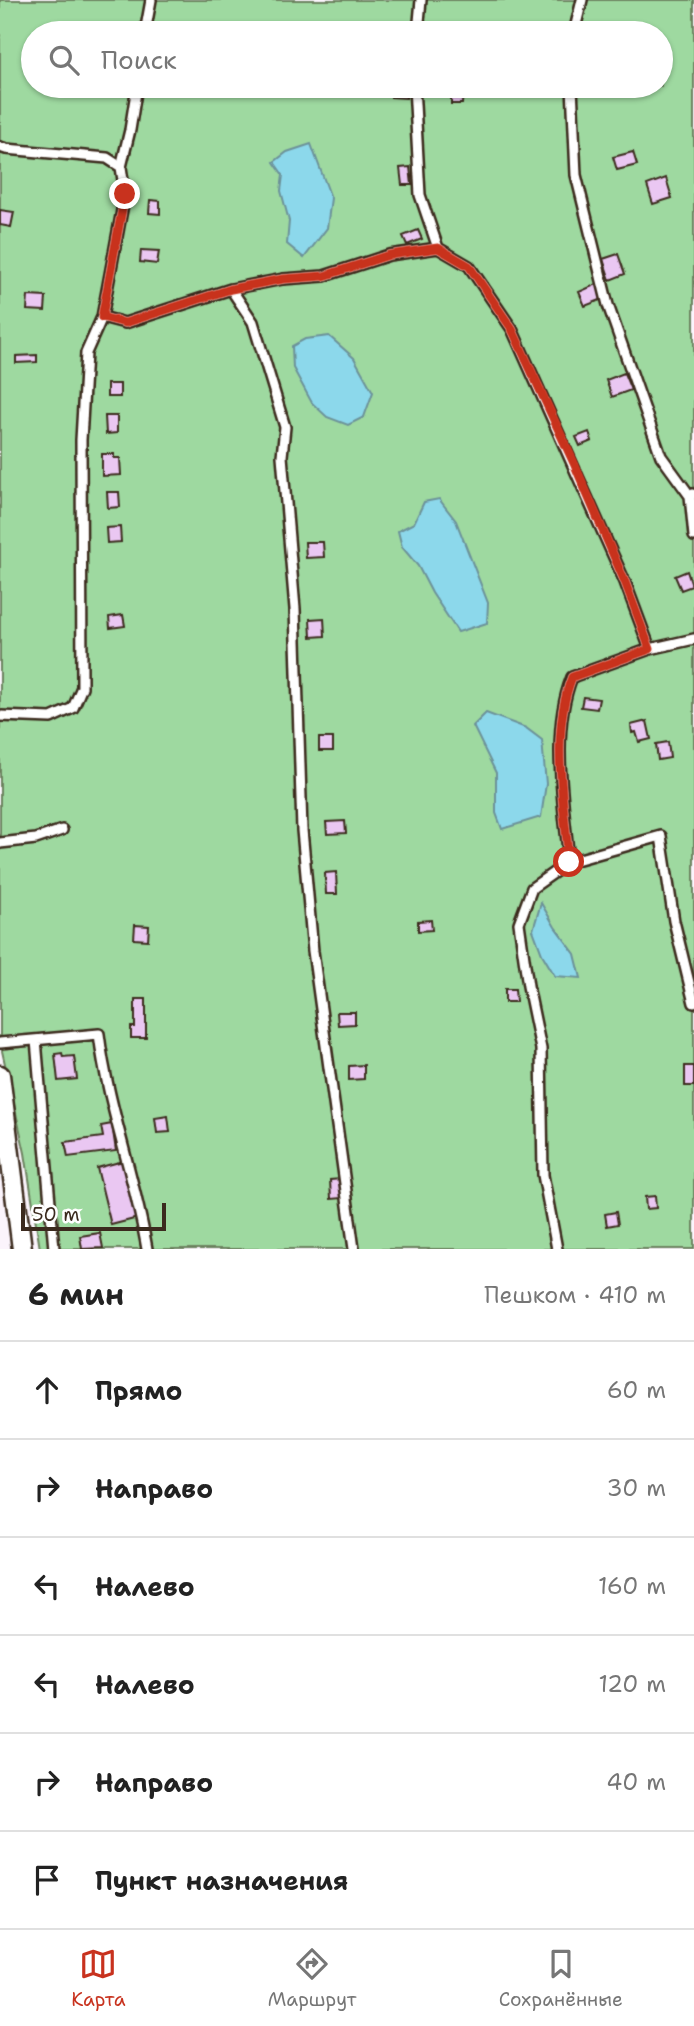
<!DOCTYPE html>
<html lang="ru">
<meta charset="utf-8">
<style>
:root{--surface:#fff;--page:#f2f2f2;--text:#222;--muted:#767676;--line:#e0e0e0;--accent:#c8321e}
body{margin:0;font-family:"Shantell Sans",sans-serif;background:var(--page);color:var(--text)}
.scale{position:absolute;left:21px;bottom:18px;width:145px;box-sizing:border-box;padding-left:7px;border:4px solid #3b2a1e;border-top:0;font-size:19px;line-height:24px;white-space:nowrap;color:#3b2a1e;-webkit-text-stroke:5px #fff;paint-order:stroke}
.stop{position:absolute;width:21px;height:21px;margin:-16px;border:5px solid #c8321e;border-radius:50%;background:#fff}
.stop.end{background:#c8321e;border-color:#fff;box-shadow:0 2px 7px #0008}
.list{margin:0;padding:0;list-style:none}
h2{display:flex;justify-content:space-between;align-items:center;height:91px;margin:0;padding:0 28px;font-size:30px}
h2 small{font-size:23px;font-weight:400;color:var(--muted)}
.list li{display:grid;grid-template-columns:46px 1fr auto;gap:21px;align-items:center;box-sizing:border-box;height:98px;padding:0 28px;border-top:2px solid var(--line)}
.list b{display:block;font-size:26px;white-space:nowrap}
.list em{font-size:23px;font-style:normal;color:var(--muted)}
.icon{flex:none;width:38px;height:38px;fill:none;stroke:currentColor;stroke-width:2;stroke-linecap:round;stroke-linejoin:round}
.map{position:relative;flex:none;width:694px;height:1249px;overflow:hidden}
.search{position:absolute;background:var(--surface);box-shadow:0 2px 5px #0004;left:21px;right:21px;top:21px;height:77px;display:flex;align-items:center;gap:18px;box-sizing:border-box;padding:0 24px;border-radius:38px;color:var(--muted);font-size:26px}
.sheet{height:679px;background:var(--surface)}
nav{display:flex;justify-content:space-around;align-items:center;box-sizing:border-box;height:98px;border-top:2px solid var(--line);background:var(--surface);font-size:19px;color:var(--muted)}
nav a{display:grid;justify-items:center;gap:4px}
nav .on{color:var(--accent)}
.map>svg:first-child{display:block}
.green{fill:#9ed9a0;stroke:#6c825f;stroke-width:2;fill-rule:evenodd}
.water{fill:#8cd8eb;stroke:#6c9299;stroke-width:2}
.building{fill:#eac7f2;stroke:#3b2a1e;stroke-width:2}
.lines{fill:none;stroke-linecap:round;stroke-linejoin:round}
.lane-casing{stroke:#3b2a1e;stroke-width:14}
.street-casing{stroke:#3b2a1e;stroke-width:23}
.lane{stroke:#fff;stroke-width:9}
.street{stroke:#fff;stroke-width:18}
.route{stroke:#c8321e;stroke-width:9}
</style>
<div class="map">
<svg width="694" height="1249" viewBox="0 0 694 1249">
<rect width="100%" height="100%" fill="#fbf4fc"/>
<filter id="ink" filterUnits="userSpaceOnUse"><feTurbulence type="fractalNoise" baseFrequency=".0143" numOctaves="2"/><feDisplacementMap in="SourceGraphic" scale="14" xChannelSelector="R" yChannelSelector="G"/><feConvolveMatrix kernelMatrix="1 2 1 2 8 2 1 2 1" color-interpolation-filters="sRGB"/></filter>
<g filter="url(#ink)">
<!-- green -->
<path class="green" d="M0,0H694V1249H40L25,1153L0,1042ZM33,33H661V86H33Z"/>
<!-- water -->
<path class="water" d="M311,144L331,198L327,228L304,258L287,244L289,221L281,191L283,175L274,162L287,152Z
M329,336L354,358L373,392L364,417L348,425L327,417L312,403L293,368L292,346L305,339Z
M439,499L456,521L488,603L487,623L458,632L432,593L418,566L402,547L398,531L414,523L424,502Z
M486,713L526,728L542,740L546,784L541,817L502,829L496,813V773L473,726Z
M541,903L555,927L575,954L581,978L555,976L542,954L533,930Z"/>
<!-- building -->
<path class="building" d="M391,86H407L406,98L391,97Z
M451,92L463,93L462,104H451Z
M633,152L637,165L617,170L613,157Z
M410,167L412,185H402L400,168Z
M666,178L672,198L653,204L647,185Z
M150,200L160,201V214L149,213Z
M0,210L14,212L11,227L0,225Z
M418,230L422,239L407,245L403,236Z
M141,250L159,251L157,264L140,262Z
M618,254L625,274L610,280L603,259Z
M597,284L603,299L585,306L579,292Z
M28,296L46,297L45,311L27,310Z
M37,355V362L16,363V356Z
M624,373L631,390L612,397L606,380Z
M107,384H120V397H107Z
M105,416H117V433L106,434Z
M589,432L592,441L580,446L576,437Z
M102,454H114V458H120L121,475L102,476Z
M107,492H119L120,507L108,508Z
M120,527L121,542L107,543L106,528Z
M305,542H323L324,557L306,558Z
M687,571L692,586L681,590L675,576Z
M123,615L125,626L110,628L109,617Z
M324,618L325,636L311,637L310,619Z
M583,697L599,699L597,709L581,707Z
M647,721L651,739L639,742L636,732L632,733L631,725Z
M319,738H333V751H319Z
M668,742L670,758L658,760L656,744Z
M345,821L346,833L327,834L326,822Z
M336,872L337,894H326L325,873Z
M431,920L432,930L418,931V921Z
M135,925L149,926L148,940L134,939Z
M505,989H515L516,1002H505Z
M135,999H146V1038H131V1027H135Z
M337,1012H355V1024L338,1025Z
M62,1053L63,1057L74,1056L77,1079L58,1081L55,1054Z
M364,1065V1079L349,1080V1066Z
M685,1066H694V1086H685Z
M168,1116L170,1132L157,1133L155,1118Z
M112,1124L116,1151L68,1157L65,1142L103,1137L101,1126Z
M123,1161L138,1218L111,1225L97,1168Z
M341,1179L342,1198L331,1199L330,1180Z
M655,1196L656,1208L646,1209L645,1197Z
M616,1212L618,1224L607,1226L605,1214Z
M100,1233L103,1248L82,1249L80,1236Z"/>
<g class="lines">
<defs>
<path id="lane" d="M145,33L151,0
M418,33L421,0
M574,33L582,0
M414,86L420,195L438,248
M572,86L576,175L608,305L661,456L690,496
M0,147L6,149L107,158L121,167L125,194L102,317L86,353L81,440L82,687L73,708L51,718L0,716
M121,167L130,130L137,86
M231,289L253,322L285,427L282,456L295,609L302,830L313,951L354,1249
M102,317L125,323L231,289L283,279L324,276L389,255L438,248L469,266L512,329L625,582L650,649
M693,494L690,496L694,536
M0,843L36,839L62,830
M569,862L661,836L674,921L694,1003
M36,1040L54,1249
M0,1043L99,1034C108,1107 135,1177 147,1249
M557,1249L543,1175L541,1049L528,986L519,923L532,888L569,862C564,804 550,732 572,677L650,649L694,639"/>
<path id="street" d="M0,1075L22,1249"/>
</defs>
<!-- lane casing -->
<use href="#lane" class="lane-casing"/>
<!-- street casing -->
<use href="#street" class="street-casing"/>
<!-- lane -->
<use href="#lane" class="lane"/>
<!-- street -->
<use href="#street" class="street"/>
</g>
</g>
<g class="lines" filter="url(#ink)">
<!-- route -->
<path class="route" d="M125,194L102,317L125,323L231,289L283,279L324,276L389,255L438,248L469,266L512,329L574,463L625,582L650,649L572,677C550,733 564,803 569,862"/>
</g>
</svg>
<div class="scale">50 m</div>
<div class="stop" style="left:569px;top:862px"></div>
<div class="stop end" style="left:125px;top:194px"></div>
<div class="search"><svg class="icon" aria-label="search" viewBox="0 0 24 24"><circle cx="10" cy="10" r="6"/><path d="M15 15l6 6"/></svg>Поиск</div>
</div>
<section class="sheet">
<h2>6 мин<small>Пешком · 410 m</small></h2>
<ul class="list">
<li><svg class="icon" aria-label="ahead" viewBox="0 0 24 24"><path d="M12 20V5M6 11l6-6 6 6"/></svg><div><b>Прямо</b></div><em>60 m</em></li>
<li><svg class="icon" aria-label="right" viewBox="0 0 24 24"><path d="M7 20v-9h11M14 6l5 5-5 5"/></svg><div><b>Направо</b></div><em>30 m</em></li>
<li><svg class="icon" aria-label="left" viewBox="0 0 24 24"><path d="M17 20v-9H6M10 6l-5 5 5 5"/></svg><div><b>Налево</b></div><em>160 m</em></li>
<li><svg class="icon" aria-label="left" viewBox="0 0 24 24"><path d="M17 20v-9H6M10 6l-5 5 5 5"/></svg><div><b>Налево</b></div><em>120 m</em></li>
<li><svg class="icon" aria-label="right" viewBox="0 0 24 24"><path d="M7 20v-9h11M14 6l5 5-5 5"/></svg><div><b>Направо</b></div><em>40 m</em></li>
<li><svg class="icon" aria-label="arrive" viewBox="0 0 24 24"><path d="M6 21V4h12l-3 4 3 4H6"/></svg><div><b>Пункт назначения</b></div></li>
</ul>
</section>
<nav>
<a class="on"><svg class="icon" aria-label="map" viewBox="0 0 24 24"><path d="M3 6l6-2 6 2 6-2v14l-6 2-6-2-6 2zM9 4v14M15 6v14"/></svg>Карта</a>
<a><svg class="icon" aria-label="directions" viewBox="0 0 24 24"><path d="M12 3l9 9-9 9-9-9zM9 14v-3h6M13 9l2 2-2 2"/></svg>Маршрут</a>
<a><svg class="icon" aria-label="saved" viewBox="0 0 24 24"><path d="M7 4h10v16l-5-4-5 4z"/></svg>Сохранённые</a>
</nav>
